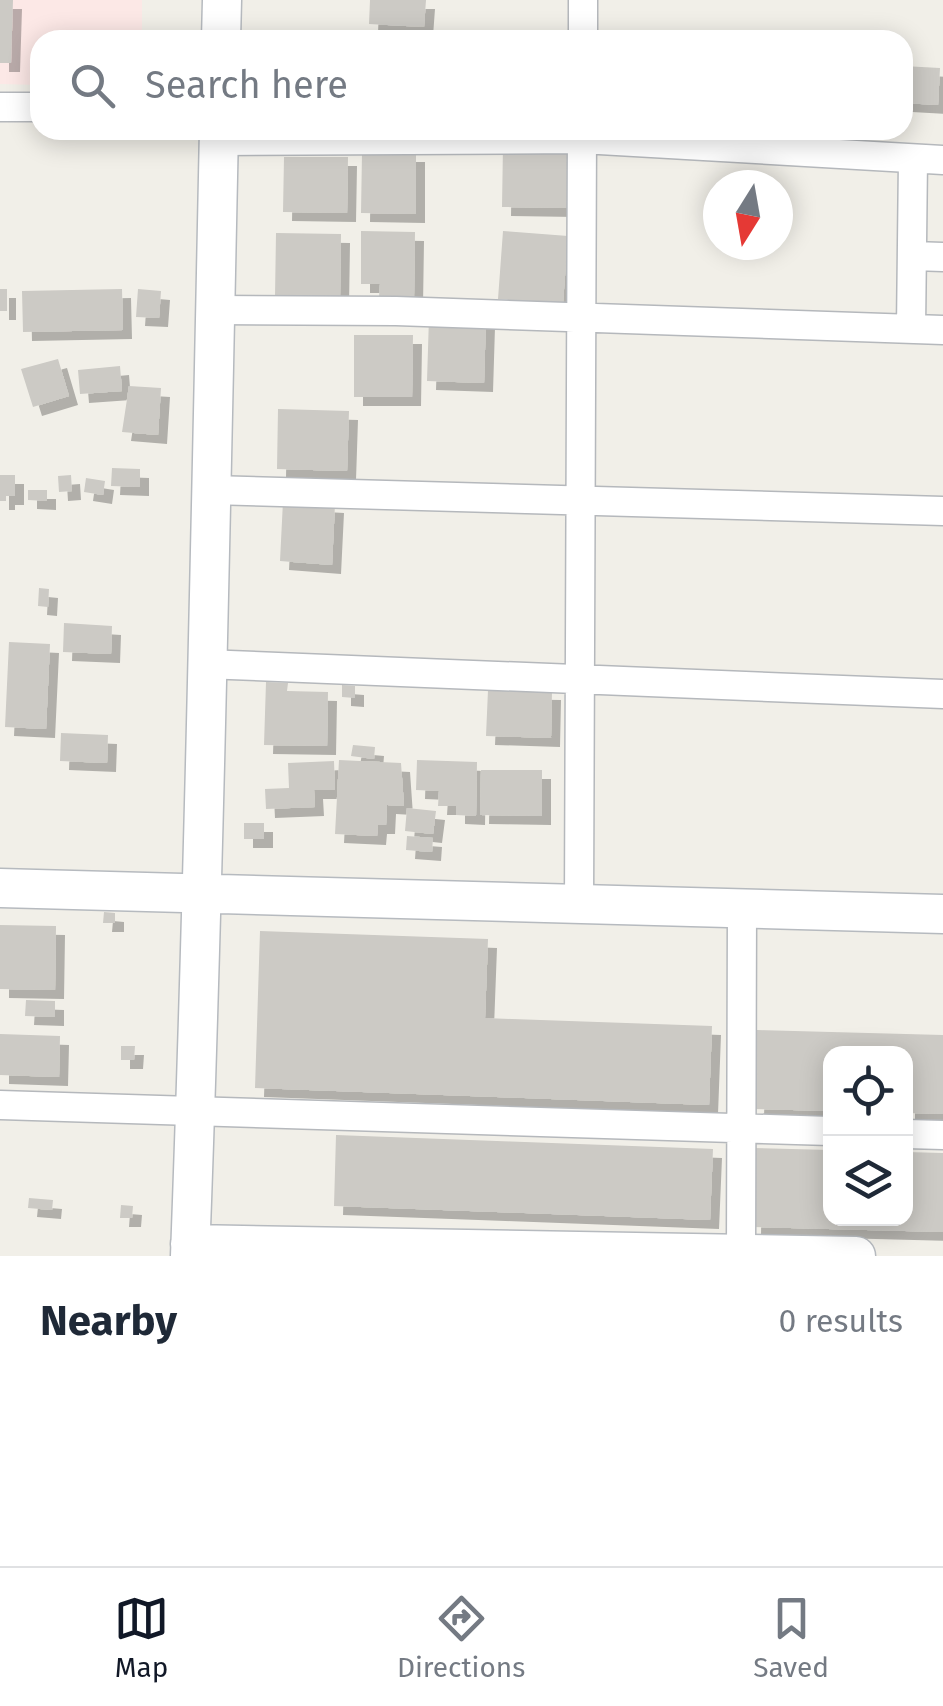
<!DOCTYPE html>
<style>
:root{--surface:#fff;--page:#f2f2f3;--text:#1f2937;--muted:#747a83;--line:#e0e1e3;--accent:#111827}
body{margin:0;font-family:"Fira Sans",sans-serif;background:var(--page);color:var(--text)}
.controls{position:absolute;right:30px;bottom:30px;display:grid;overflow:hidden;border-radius:20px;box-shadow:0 5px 25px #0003}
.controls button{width:90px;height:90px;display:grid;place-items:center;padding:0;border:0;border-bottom:2px solid var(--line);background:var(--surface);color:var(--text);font:50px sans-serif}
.compass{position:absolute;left:703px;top:170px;width:90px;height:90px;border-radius:50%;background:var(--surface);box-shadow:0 5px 25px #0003;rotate:191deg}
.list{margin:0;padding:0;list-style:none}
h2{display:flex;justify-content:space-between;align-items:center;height:130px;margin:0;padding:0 40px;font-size:42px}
h2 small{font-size:32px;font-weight:400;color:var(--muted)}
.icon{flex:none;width:55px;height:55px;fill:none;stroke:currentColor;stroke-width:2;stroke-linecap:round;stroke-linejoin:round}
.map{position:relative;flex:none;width:943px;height:1256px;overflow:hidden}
.search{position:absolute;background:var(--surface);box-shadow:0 5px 25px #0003;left:30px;right:30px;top:30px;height:110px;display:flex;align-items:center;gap:25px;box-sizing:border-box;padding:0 35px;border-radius:30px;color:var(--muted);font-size:38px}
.sheet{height:310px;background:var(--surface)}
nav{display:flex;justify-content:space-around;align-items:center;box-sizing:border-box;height:140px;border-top:2px solid var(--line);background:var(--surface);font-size:28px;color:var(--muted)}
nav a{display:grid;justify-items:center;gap:5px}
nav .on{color:var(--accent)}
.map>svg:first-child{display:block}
.medical{fill:#fce8e6}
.building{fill:#cccac5;filter:url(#shadow)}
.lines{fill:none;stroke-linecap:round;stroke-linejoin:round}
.street-casing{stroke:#b5b8bc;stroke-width:31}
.secondary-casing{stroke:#b6babf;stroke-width:41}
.street{stroke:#fff;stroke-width:28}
.secondary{stroke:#fff;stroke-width:38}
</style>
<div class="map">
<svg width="943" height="1256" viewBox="0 0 943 1256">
<defs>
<filter id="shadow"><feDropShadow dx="9" dy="9" stdDeviation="0" flood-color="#0004"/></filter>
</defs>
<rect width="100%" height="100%" fill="#f1efe8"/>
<!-- medical -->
<path class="medical" d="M0,0H142V40H40V85L0,84Z"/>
<!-- building -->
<path class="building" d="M0,0H13L11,63H0Z
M370,0H426L424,27L369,24Z
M903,66L940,68L938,105L903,103Z
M503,145L561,146L568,154L567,208L502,207Z
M362,153H416V214L361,213Z
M284,157H348L347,213L283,212Z
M361,231L415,232L414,297H379L380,284H361Z
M503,231L568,236L563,303L498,299Z
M276,233L341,234L340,298L275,297Z
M0,289H7V311H0Z
M122,289L123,330L23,332L22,291Z
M138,289L161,291L159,318L136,317Z
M429,317L486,318L484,383L427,381Z
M354,335H413L412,397H354Z
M58,359L69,396L33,407L21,369Z
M120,366L122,391L80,394L78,370Z
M129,386L161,388L158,435L122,432Z
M278,409L349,411L347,471L277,469Z
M112,468L140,469V487L111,486Z
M0,475H15V496H6V501H0Z
M71,475L72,491L59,492L58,476Z
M86,478L105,481L103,495L84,492Z
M28,490H47V501L28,500Z
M283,501L335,504L332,565L280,561Z
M39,588L49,589L48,607L38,606Z
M64,623L112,626L111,654L63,652Z
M9,642L50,644L46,729L5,727Z
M266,682L288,683L287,691L328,692L327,746L264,745Z
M342,685L355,686V698L342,697Z
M488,690L552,691L551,738L486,736Z
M61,733L108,735L107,763L60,761Z
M353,745L375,747L374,759L351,756Z
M339,760L401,763L404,806L387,805L386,825H378L377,836L335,834Z
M417,760L477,762L476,816L456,815V806H438L439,791L416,790Z
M334,761L335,790H314L315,807L266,809L265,789L289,788L288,763Z
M481,770H542V816L480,815Z
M407,808L436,811L433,834L405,831Z
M244,823H264V839H244Z
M407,836L433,838L432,852L406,850Z
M104,912L115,913V923H103Z
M0,925L56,926L55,990L0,989Z
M260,931L488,939L485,1018L712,1026L709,1105L255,1088Z
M26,1000L55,1001V1017L25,1016Z
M757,1030L943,1035V1114L906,1113V1054H830V1111L755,1109Z
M0,1034L60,1036L59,1077L0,1075Z
M121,1046H135L134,1060H121Z
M336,1135L713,1149L710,1220L334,1206Z
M753,1148L830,1150V1218H906V1152L943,1153V1232L752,1227Z
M29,1198L53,1200L52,1210L28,1208Z
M121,1205L133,1206L132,1218H120Z"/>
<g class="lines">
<defs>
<path id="street" d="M583,40V0
M0,107H40
M219,141L582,139L943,160
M913,256L943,257
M214,310L396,311L943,330
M911,329L913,159
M211,490L943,511
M204,664L943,694
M579,904L582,130
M0,1105L830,1131
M906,1134L943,1135
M741,1253L742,909"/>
<path id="secondary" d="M221,40L222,0
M0,888L943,914
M190,1244L856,1256
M190,1256C204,881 211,505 219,130"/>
</defs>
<!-- street casing -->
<use href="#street" class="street-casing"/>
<!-- secondary casing -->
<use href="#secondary" class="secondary-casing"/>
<!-- street -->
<use href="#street" class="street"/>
<!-- secondary -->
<use href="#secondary" class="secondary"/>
</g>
</svg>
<div class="controls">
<button><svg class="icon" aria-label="locate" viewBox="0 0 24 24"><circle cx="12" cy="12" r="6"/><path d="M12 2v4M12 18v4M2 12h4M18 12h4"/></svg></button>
<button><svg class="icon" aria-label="layers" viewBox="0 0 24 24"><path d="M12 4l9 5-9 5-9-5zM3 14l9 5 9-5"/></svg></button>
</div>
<svg class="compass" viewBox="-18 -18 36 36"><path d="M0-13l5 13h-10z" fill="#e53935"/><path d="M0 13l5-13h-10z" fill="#747a83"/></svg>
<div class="search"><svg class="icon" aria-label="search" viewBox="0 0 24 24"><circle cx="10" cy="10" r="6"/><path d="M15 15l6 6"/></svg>Search here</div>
</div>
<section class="sheet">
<h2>Nearby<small>0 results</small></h2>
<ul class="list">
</ul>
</section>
<nav>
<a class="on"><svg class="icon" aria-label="map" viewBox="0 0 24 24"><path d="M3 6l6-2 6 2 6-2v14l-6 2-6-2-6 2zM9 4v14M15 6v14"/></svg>Map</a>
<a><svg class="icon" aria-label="directions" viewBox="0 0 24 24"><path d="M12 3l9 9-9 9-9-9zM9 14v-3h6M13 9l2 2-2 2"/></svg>Directions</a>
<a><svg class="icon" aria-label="saved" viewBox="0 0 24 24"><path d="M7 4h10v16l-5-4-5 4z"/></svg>Saved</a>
</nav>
